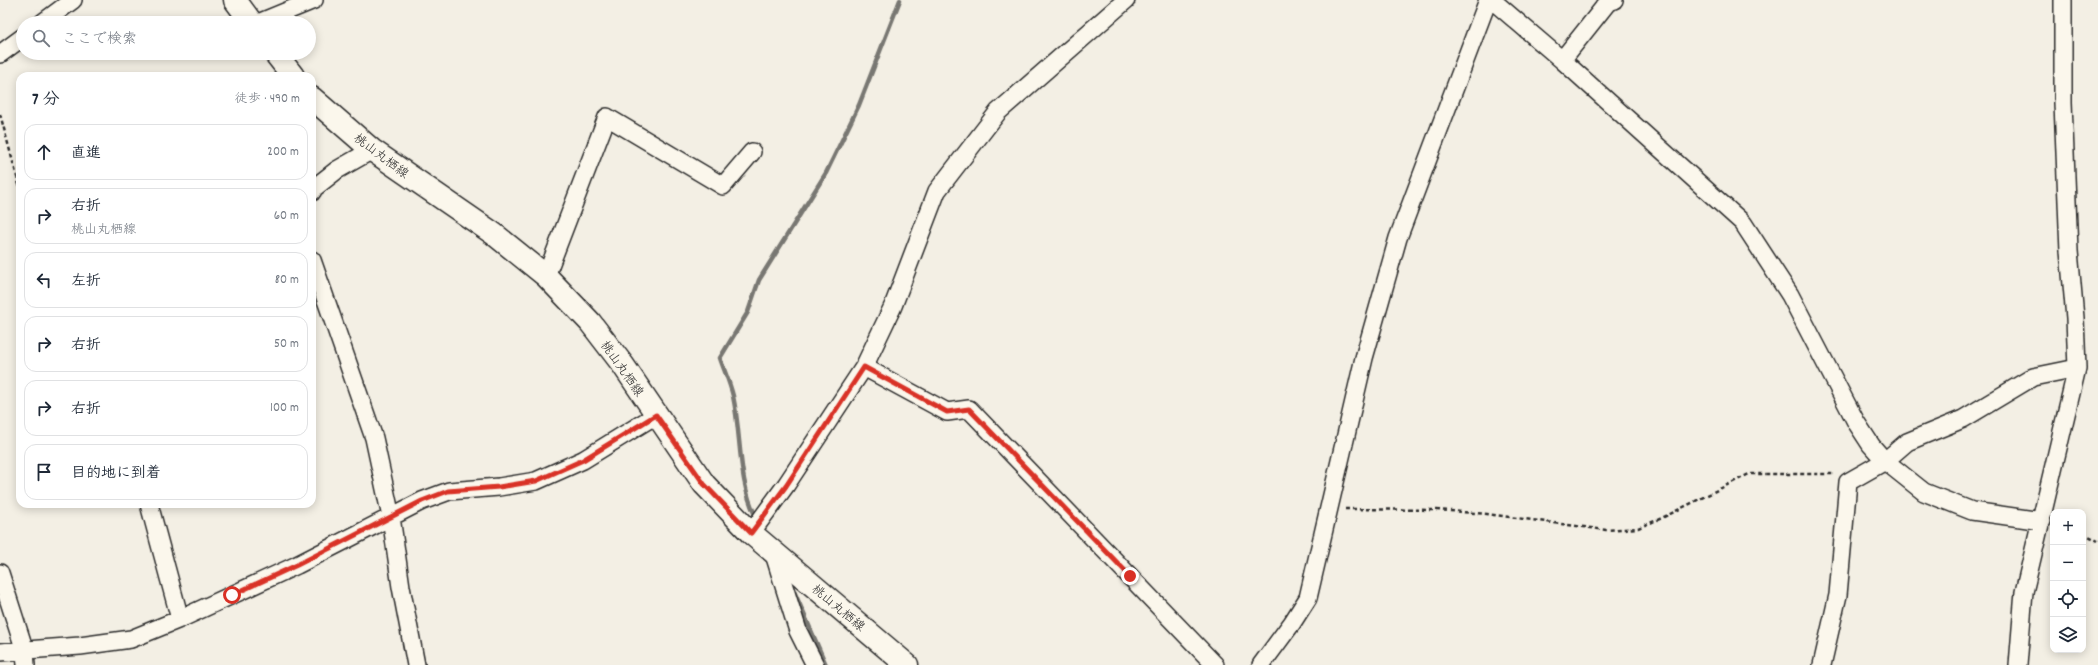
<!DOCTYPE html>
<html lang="ja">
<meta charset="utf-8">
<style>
:root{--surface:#fff;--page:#f6f6f7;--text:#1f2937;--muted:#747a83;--line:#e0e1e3}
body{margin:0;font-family:Dekko,"Klee One",sans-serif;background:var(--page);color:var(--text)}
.controls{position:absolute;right:12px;bottom:12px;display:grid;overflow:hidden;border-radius:8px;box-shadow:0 2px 10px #0003}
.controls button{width:36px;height:36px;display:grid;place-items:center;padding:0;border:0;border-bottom:1px solid var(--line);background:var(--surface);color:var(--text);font:20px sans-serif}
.stop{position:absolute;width:12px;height:12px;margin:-9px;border:3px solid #d93025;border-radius:50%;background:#fff}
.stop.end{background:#d93025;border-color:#fff;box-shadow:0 1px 4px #0008}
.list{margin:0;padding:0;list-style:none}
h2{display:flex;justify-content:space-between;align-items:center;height:52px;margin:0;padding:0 16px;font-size:17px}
h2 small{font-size:13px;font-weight:400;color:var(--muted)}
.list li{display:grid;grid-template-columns:26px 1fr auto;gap:12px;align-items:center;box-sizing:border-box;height:56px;margin:0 8px 8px;padding:0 8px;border:1px solid var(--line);border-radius:12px}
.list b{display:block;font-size:15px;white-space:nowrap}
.list p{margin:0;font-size:13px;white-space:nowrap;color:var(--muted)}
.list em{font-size:13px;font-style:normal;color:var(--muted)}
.icon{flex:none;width:22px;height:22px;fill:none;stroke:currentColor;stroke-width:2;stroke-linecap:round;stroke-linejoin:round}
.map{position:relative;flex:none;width:2098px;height:665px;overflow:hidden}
.search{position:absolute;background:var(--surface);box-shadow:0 2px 10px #0003;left:16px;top:16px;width:300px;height:44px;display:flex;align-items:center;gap:10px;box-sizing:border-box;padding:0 14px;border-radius:22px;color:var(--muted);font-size:15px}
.panel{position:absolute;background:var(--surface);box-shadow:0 2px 10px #0003;left:16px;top:72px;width:300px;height:436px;border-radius:12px}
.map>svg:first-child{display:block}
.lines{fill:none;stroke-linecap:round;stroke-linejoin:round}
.stream{stroke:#787772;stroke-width:4.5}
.minor-casing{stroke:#2b2b2b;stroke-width:20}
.major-casing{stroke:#2b2b2b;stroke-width:25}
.path{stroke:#2b2b2b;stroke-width:2.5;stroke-dasharray:4 3;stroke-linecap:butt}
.minor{stroke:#fbf7ec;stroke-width:17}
.major{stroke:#fbf7ec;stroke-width:22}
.route{stroke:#d93025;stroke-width:5}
.labels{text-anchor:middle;stroke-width:3;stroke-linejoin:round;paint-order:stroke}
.street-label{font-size:13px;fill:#2b2b2b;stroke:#fbf7ec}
</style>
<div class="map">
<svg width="2098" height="665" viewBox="0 0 2098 665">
<rect width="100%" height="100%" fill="#f3efe4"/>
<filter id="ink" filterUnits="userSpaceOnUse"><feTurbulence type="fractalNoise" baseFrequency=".025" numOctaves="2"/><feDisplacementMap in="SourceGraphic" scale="8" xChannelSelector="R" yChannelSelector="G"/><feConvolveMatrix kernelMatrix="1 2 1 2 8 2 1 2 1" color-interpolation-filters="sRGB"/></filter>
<g filter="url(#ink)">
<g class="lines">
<!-- stream -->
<path class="stream" d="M757,519C737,480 742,437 733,396C730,383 724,370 720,358L748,312L759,280L826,173L859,105L900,0
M793,589L826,665"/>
<defs>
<path id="minor" d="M1492,0L1562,60L1743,223L1790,295L1856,422L1871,445L1885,461L1924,492L1972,511L2042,521
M42,23L73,0
M258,23L314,0
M0,54L23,37
M1562,60L1608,2L1614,0
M312,192L314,188L337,170L372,150
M312,260L374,438L391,517L401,587L416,665
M546,276L607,117L723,186L752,152
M864,367L947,412L969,409L1215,665
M149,504L180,619
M751,533L786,485L864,367L893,306L937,191L998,112L1126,0
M773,551L798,631L815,665
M0,573L25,651L26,665
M0,652L80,646L131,639L180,619L297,565L422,501L449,491L499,487L536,481L583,460L656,415
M1261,665L1292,623L1308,598L1364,358L1398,238L1488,0
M1822,665L1838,595L1848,482L1885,461L1907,442L1963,419L2033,377L2077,368
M2018,665L2024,592L2077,368L2075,318L2069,251L2063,103V0"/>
<path id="major" d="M235,0L252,23
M275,53L293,76
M312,98L372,150L494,234L546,276L590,322L623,365L704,484L751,533L907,665"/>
</defs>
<!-- minor casing -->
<use href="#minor" class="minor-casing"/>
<!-- major casing -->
<use href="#major" class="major-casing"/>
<!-- path -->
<path class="path" d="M0,114L20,188
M1345,509L1437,510L1487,514L1606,530L1638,528L1662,518L1749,474H1834
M2083,533L2098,541"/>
<!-- minor -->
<use href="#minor" class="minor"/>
<!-- major -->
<use href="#major" class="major"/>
</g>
</g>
<g class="lines" filter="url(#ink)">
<!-- route -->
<path class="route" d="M232,595L297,565L422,501L448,491L499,487L536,481L583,460L656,415L704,484L751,533L786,486L864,367L947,412L969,409L1130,576"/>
</g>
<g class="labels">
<!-- street labels -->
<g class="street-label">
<text transform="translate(382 155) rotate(37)" y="5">桃山丸栖線</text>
<text transform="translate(623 368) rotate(55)" y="5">桃山丸栖線</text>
<text transform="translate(839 607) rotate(40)" y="5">桃山丸栖線</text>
</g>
</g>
</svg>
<div class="controls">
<button>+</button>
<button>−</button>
<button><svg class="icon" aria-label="locate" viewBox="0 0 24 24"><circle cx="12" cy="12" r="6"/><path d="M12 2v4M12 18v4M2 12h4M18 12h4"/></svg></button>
<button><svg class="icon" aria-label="layers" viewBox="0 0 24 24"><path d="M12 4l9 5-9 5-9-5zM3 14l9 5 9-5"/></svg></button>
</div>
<div class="stop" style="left:232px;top:595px"></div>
<div class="stop end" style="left:1130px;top:576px"></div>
<div class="search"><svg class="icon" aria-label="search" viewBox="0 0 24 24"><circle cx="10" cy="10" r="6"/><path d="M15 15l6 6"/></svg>ここで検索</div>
<section class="panel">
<h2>7 分<small>徒歩 · 490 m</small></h2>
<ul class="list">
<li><svg class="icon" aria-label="ahead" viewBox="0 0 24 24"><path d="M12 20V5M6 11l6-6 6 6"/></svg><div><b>直進</b></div><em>200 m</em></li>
<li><svg class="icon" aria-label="right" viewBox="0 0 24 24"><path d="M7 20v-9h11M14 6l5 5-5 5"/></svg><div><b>右折</b><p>桃山丸栖線</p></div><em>60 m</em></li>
<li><svg class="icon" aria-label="left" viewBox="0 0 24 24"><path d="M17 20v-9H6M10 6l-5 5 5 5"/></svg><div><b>左折</b></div><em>80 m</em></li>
<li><svg class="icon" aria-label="right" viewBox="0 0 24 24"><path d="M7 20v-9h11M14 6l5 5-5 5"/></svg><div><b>右折</b></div><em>50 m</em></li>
<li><svg class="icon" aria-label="right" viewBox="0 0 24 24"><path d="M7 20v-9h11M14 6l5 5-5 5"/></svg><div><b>右折</b></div><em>100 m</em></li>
<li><svg class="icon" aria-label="arrive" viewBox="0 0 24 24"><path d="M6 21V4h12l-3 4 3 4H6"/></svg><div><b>目的地に到着</b></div></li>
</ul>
</section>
</div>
